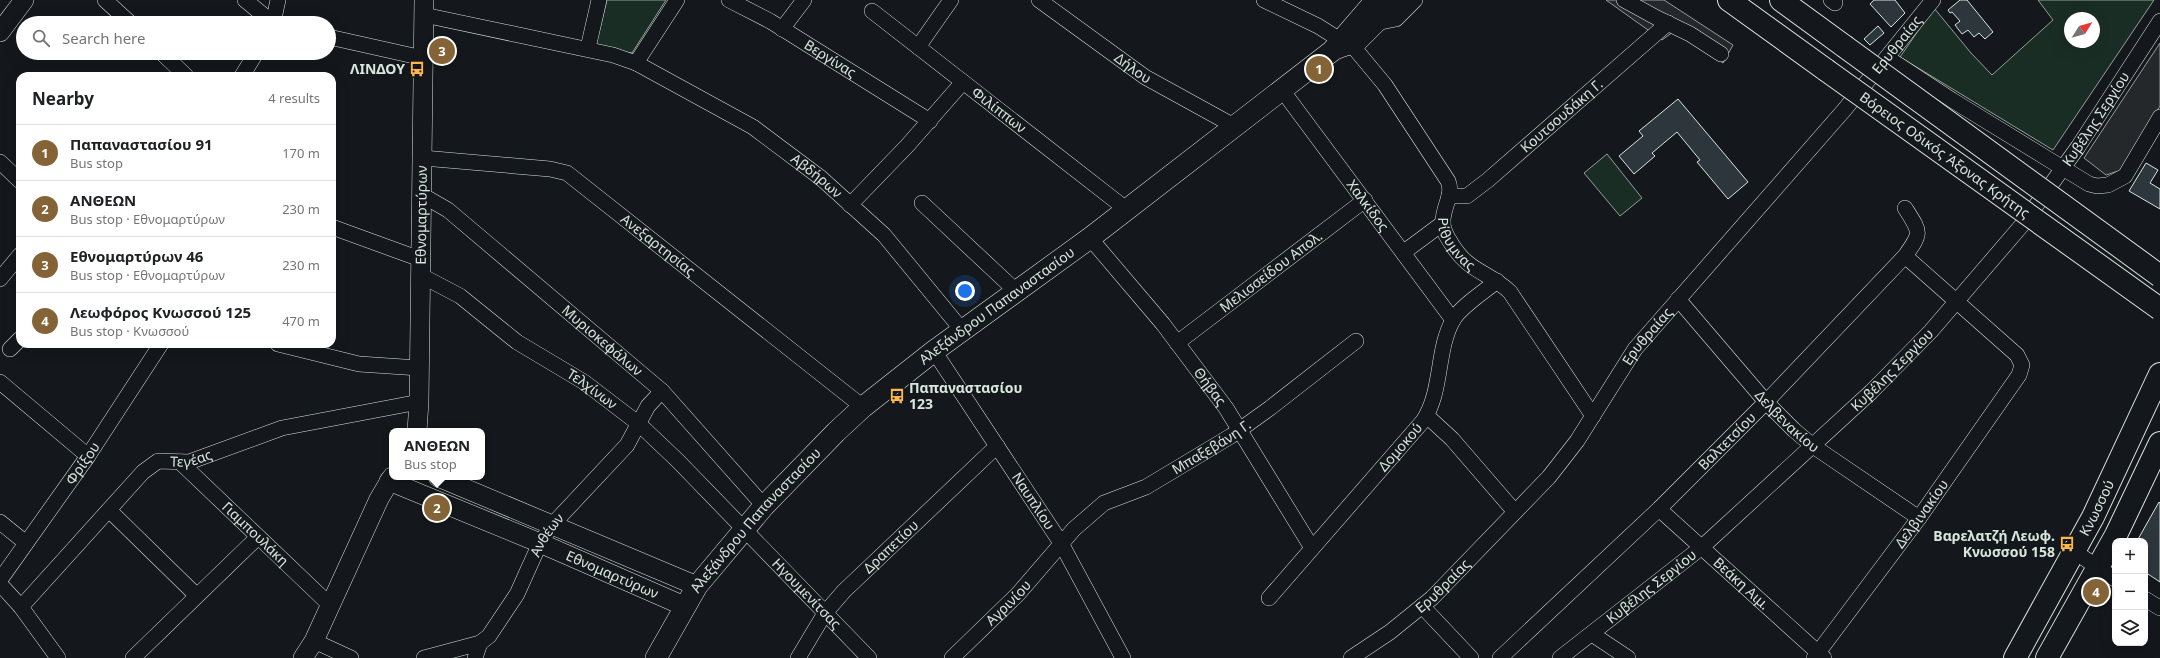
<!DOCTYPE html>
<meta charset="utf-8">
<style>
:root{--surface:#fff;--page:#f6f6f6;--text:#202124;--muted:#757577;--line:#e0e0e0;--accent:#846436}
body{margin:0;font-family:"Noto Sans",sans-serif;background:var(--page);color:var(--text)}
.controls{position:absolute;right:12px;bottom:12px;display:grid;overflow:hidden;border-radius:8px;box-shadow:0 4px 16px #0002}
.controls button{width:36px;height:36px;display:grid;place-items:center;padding:0;border:0;border-bottom:1px solid var(--line);background:var(--surface);color:var(--text);font:20px sans-serif}
.compass{position:absolute;left:2064px;top:12px;width:36px;height:36px;border-radius:50%;background:var(--surface);box-shadow:0 4px 16px #0002;rotate:53deg}
.you{position:absolute;left:965px;top:291px;width:14px;height:14px;margin:-10px;border:3px solid #fff;border-radius:50%;background:#1a73e8;box-shadow:0 0 0 6px #1a73e833}
.badge{display:grid;place-items:center;width:26px;height:26px;border-radius:50%;background:var(--accent);color:#fff;font-size:13px;font-weight:700}
.pin{position:absolute;translate:-50% -50%;border:2px solid #fff;box-shadow:0 1px 4px #0006}
.popup{position:absolute;left:389px;top:428px;width:96px;height:52px;box-sizing:border-box;display:grid;place-content:center;border-radius:8px;background:var(--surface);filter:drop-shadow(0 1px 3px #0005);font-size:13px;white-space:nowrap;color:var(--muted)}
.popup b{font-size:15px;color:var(--text)}
.popup::after{content:'';position:absolute;left:50%;top:100%;margin-left:-8px;border:8px solid transparent;border-top-color:var(--surface)}
.list{margin:0;padding:0;list-style:none}
h2{display:flex;justify-content:space-between;align-items:center;height:52px;margin:0;padding:0 16px;font-size:17px}
h2 small{font-size:13px;font-weight:400;color:var(--muted)}
.list li{display:grid;grid-template-columns:26px 1fr auto;gap:12px;align-items:center;box-sizing:border-box;height:56px;padding:0 16px;border-top:1px solid var(--line)}
.list b{display:block;font-size:15px;white-space:nowrap}
.list p{margin:0;font-size:13px;white-space:nowrap;color:var(--muted)}
.list em{font-size:13px;font-style:normal;color:var(--muted)}
.icon{flex:none;width:22px;height:22px;fill:none;stroke:currentColor;stroke-width:2;stroke-linecap:round;stroke-linejoin:round}
.map{position:relative;flex:none;width:2160px;height:658px;overflow:hidden}
.search{position:absolute;background:var(--surface);box-shadow:0 4px 16px #0002;left:16px;top:16px;width:320px;height:44px;display:flex;align-items:center;gap:10px;box-sizing:border-box;padding:0 14px;border-radius:22px;color:var(--muted);font-size:15px}
.panel{position:absolute;background:var(--surface);box-shadow:0 4px 16px #0002;left:16px;top:72px;width:320px;height:276px;border-radius:12px}
.map>svg:first-child{display:block}
.green{fill:#1a2d24;stroke:#939e99;fill-rule:evenodd}
.parking{fill:#24282b;stroke:#939e99}
.building{fill:#2c363c;stroke:#d8e6dc}
.lines{fill:none;stroke-linecap:round;stroke-linejoin:round}
.minor-casing{stroke:#d8e6dc;stroke-width:16}
.tertiary-casing{stroke:#d8e6dc;stroke-width:20}
.secondary-casing{stroke:#d8e6dc;stroke-width:22}
.primary-casing{stroke:#d8e6dc;stroke-width:24}
.motorway-casing{stroke:#d8e6dc;stroke-width:24}
.minor{stroke:#14181c;stroke-width:15}
.tertiary{stroke:#14181c;stroke-width:19}
.secondary{stroke:#14181c;stroke-width:21}
.primary{stroke:#14181c;stroke-width:22}
.motorway{stroke:#14181c;stroke-width:22}
.motorway-bridge-casing{stroke:#d8e6dc;stroke-width:24;stroke-linecap:butt}
.motorway-bridge{stroke:#14181c;stroke-width:22}
.labels{text-anchor:middle;stroke-width:3;stroke-linejoin:round;paint-order:stroke}
.street-label{font-size:14px;fill:#d8e6dc;stroke:#14181c}
.poi-label{font-size:14px;font-weight:bold;fill:#d8e6dc;stroke:#14181c;text-anchor:end}
</style>
<div class="map">
<svg width="2160" height="658" viewBox="0 0 2160 658">
<rect width="100%" height="100%" fill="#14181c"/>
<!-- green -->
<path class="green" d="M607,0H666L632,53L595,48Z
M2038,0H2154L2053,150L1900,57L1934,8L1971,53L1992,75L2053,20ZM2070,18H2094V42H2070Z
M1607,154L1642,198L1620,216L1584,173Z"/>
<!-- parking -->
<path class="parking" d="M1606,0H1664L1733,45L1723,63L1673,32L1662,40Z
M2160,43V106L2121,170L2106,175L2084,158Z"/>
<!-- building -->
<path class="building" d="M1874,0H1895L1905,13L1891,27L1870,4Z
M1960,0H1967L1993,32L1985,39L1979,33L1974,37L1968,30L1962,34L1955,25L1960,21L1952,12L1950,13L1948,10Z
M1878,26L1884,33L1870,45L1864,39Z
M1678,99L1748,182L1728,199L1697,162L1700,160L1677,132L1652,153L1655,156L1634,174L1619,156L1643,136L1639,131Z
M2146,163L2158,170L2150,183L2160,189V209L2129,191Z
M2159,502L2160,503V582L2145,572V541H2137Z"/>
<g class="lines">
<defs>
<g id="minor">
<path d="M105,0L130,23"/>
<path d="M245,0L273,23"/>
<path id="s1" d="M729,0L770,21L930,121"/>
<path id="s2" d="M1039,0L1145,77L1234,126"/>
<path id="s3" d="M1264,0L1318,26L1356,50L1385,85L1448,181C1454,195 1442,208 1443,223C1443,231 1447,237 1451,243C1469,273 1488,271 1510,292L1593,416"/>
<path d="M1624,0L1657,18L1690,34L1721,54"/>
<path d="M1831,0L1835,3"/>
<path id="s4" d="M872,11L1126,209"/>
<path id="s5" d="M424,15L613,55L636,63L753,127L821,178L884,235L962,330"/>
<path d="M273,23L278,0"/>
<path d="M1376,23L1396,19L1415,0"/>
<path d="M782,29L804,0"/>
<path d="M329,37L423,58"/>
<path d="M918,47L951,0"/>
<path d="M588,48L599,0"/>
<path d="M162,53L186,76"/>
<path d="M1888,58L1952,100L2048,159L2089,184L2097,186L2108,185L2125,176L2160,117"/>
<path d="M636,63L677,0"/>
<path d="M242,76L256,53"/>
<path id="s6" d="M1282,90L1453,320"/>
<path id="s7" d="M423,158L550,169L567,173L863,407"/>
<path d="M0,162L20,181"/>
<path id="s8" d="M422,195L448,210L662,391L764,506"/>
<path id="s9" d="M1449,196H1467L1488,180L1668,23"/>
<path d="M922,203L1016,291"/>
<path d="M850,205L907,146L963,82"/>
<path d="M332,227L420,259"/>
<path id="s10" d="M1090,238L1163,324L1226,408L1312,548"/>
<path d="M1404,252L1443,223"/>
<path id="s11" d="M420,275L460,296L517,342L584,382L639,424L678,461L869,658"/>
<path d="M0,279L20,255"/>
<path id="s12" d="M1678,299L1766,402L1794,430L1813,446L1919,518"/>
<path id="s13" d="M1177,343L1365,200"/>
<path d="M278,344L359,364L419,368"/>
<path d="M10,349L20,339"/>
<path id="s14" d="M934,351L1061,543L1123,658"/>
<path d="M0,382L88,456"/>
<path d="M1427,416L1452,439L1515,512"/>
<path id="s15" d="M180,462L331,606"/>
<path id="s16" d="M1659,509L1824,658"/>
<path d="M109,510L196,595"/>
<path d="M0,522L26,543"/>
<path d="M2075,552L2115,579"/>
<path id="s17" d="M0,580L88,456L161,344"/>
<path d="M0,584L21,607L58,658"/>
<path id="s18" d="M1269,598L1423,421C1443,391 1436,350 1453,320C1460,307 1485,291 1497,281"/>
<path d="M2145,599L2160,608"/>
<path d="M1422,606L1471,658"/>
<path id="s19" d="M21,607L143,472L158,461L189,462L282,428L419,402"/>
<path d="M1592,634L1628,658"/>
<path d="M314,641L351,658"/>
<path d="M133,658L258,537"/>
<path id="s20" d="M424,658L480,643L489,636L517,594L540,543L553,524L627,445L648,406L662,391"/>
<path d="M475,658L480,643"/>
<path id="s21" d="M798,658L825,613L844,591L997,446"/>
<path id="s22" d="M952,658L1018,594L1074,529L1104,503L1146,487L1231,436L1270,408L1356,341"/>
<path id="s23" d="M1351,658L1390,632L1432,598L1549,477L1577,441L1635,349L1845,109L1933,0"/>
<path id="s24" d="M1500,658L1659,509L1766,402L1905,256C1922,232 1921,233 1905,208"/>
<path id="s25" d="M1560,658L1702,547L1871,392L1931,331L2022,225L2078,147L2160,21"/>
<path id="s26" d="M1814,658L1919,518L2019,375L2022,365L2017,355L1905,256"/>
</g>
<g id="tertiary">
<path d="M0,32L24,0"/>
<path id="s27" d="M417,431L419,402L424,0"/>
<path d="M438,477L697,586"/>
<path id="s28" d="M389,481L540,543L684,606"/>
<path d="M303,658L314,641L379,499L392,477"/>
</g>
<g id="secondary">
<path d="M1335,49L1357,41L1398,0"/>
<path id="s29" d="M656,658L697,586L764,506L836,432L863,407L934,351L1090,238L1332,51L1376,0"/>
</g>
<g id="primary">
<path id="s30" d="M2015,658L2093,517L2160,374"/>
<path d="M2047,658L2116,535L2160,443"/>
</g>
<path id="motorway" d="M1729,0L1826,70
M1781,0L1844,46"/>
</defs>
<!-- minor casing -->
<use href="#minor" class="minor-casing"/>
<!-- tertiary casing -->
<use href="#tertiary" class="tertiary-casing"/>
<!-- secondary casing -->
<use href="#secondary" class="secondary-casing"/>
<!-- primary casing -->
<use href="#primary" class="primary-casing"/>
<!-- motorway casing -->
<use href="#motorway" class="motorway-casing"/>
<!-- minor -->
<use href="#minor" class="minor"/>
<!-- tertiary -->
<use href="#tertiary" class="tertiary"/>
<!-- secondary -->
<use href="#secondary" class="secondary"/>
<!-- primary -->
<use href="#primary" class="primary"/>
<!-- motorway -->
<use href="#motorway" class="motorway"/>
<defs>
<g id="motorway-bridge">
<path d="M1844,46L2160,276"/>
<path id="s31" d="M1826,70L2160,309"/>
</g>
</defs>
<!-- motorway-bridge casing -->
<use href="#motorway-bridge" class="motorway-bridge-casing"/>
<!-- motorway-bridge -->
<use href="#motorway-bridge" class="motorway-bridge"/>
</g>
<!-- icons -->
<defs>
<symbol id="bus-bare" viewBox="-9 -9 18 18"><path d="M-5-6H5V4H4V6H2V4H-2V6H-4V4H-5ZM-3.5-4V0h7V-4ZM-3.5 1.2v1.5H-2V1.2ZM2 1.2v1.5H3.5V1.2Z" fill="#ffb74d" stroke="#14181c" stroke-width="2.5" paint-order="stroke"/></symbol>
</defs>
<g fill-rule="evenodd">
<use href="#bus-bare" x="406" y="58" width="22" height="22"/>
<use href="#bus-bare" x="886" y="385" width="22" height="22"/>
<use href="#bus-bare" x="2056" y="533" width="22" height="22"/>
</g>
<g class="labels">
<!-- street labels -->
<g class="street-label">
<text dy="5" stroke="none"><textPath href="#s23" startOffset="825">Ερυθραίας</textPath></text>
<text dy="5" stroke="none"><textPath href="#s1" startOffset="117">Βεργίνας</textPath></text>
<text dy="5" stroke="none"><textPath href="#s2" startOffset="116">Δήλου</textPath></text>
<text dy="5" stroke="none"><textPath href="#s4" startOffset="161">Φιλίππων</textPath></text>
<text dy="5" stroke="none"><textPath href="#s9" startOffset="142">Κουτσουδάκη Γ.</textPath></text>
<text dy="5" stroke="none"><textPath href="#s25" startOffset="764">Κυβέλης Σεργίου</textPath></text>
<text dy="5" stroke="none"><textPath href="#s31" startOffset="146">Βόρειος Οδικός Άξονας Κρήτης</textPath></text>
<text dy="5" stroke="none"><textPath href="#s5" startOffset="431">Αβδήρων</textPath></text>
<text dy="5" stroke="none"><textPath href="#s6" startOffset="144">Χαλκίδος</textPath></text>
<text dy="5" stroke="none"><textPath href="#s27" startOffset="216">Εθνομαρτύρων</textPath></text>
<text dy="5" stroke="none"><textPath href="#s3" startOffset="333">Ρίθυμνας</textPath></text>
<text dy="5" stroke="none"><textPath href="#s7" startOffset="261">Ανεξαρτησίας</textPath></text>
<text dy="5" stroke="none"><textPath href="#s13" startOffset="118">Μελισσείδου Απολ.</textPath></text>
<text dy="5" stroke="none"><textPath href="#s29" startOffset="495">Αλεξάνδρου Παπαναστασίου</textPath></text>
<text dy="5" stroke="none"><textPath href="#s23" startOffset="441">Ερυθραίας</textPath></text>
<text dy="5" stroke="none"><textPath href="#s8" startOffset="232">Μυριοκεφάλων</textPath></text>
<text dy="5" stroke="none"><textPath href="#s25" startOffset="440">Κυβέλης Σεργίου</textPath></text>
<text dy="5" stroke="none"><textPath href="#s10" startOffset="191">Θήβας</textPath></text>
<text dy="5" stroke="none"><textPath href="#s11" startOffset="207">Τελχίνων</textPath></text>
<text dy="5" stroke="none"><textPath href="#s12" startOffset="164">Δελβενακίου</textPath></text>
<text dy="5" stroke="none"><textPath href="#s24" startOffset="314">Βαλτετσίου</textPath></text>
<text dy="5" stroke="none"><textPath href="#s22" startOffset="339">Μπαξεβάνη Γ.</textPath></text>
<text dy="5" stroke="none"><textPath href="#s18" startOffset="200">Δομοκού</textPath></text>
<text dy="5" stroke="none"><textPath href="#s19" startOffset="234">Τεγέας</textPath></text>
<text dy="5" stroke="none"><textPath href="#s17" startOffset="143">Φρίξου</textPath></text>
<text dy="5" stroke="none"><textPath href="#s14" startOffset="180">Ναυπλίου</textPath></text>
<text dy="5" stroke="none"><textPath href="#s30" startOffset="171">Κνωσσού</textPath></text>
<text dy="5" stroke="none"><textPath href="#s26" startOffset="180">Δελβινακίου</textPath></text>
<text dy="5" stroke="none"><textPath href="#s29" startOffset="171">Αλεξάνδρου Παπαναστασίου</textPath></text>
<text dy="5" stroke="none"><textPath href="#s15" startOffset="104">Γιαμπουλάκη</textPath></text>
<text dy="5" stroke="none"><textPath href="#s20" startOffset="186">Ανθέων</textPath></text>
<text dy="5" stroke="none"><textPath href="#s21" startOffset="146">Δραπετίου</textPath></text>
<text dy="5" stroke="none"><textPath href="#s28" startOffset="242">Εθνομαρτύρων</textPath></text>
<text dy="5" stroke="none"><textPath href="#s16" startOffset="111">Βεάκη Αιμ.</textPath></text>
<text dy="5" stroke="none"><textPath href="#s23" startOffset="117">Ερυθραίας</textPath></text>
<text dy="5" stroke="none"><textPath href="#s25" startOffset="116">Κυβέλης Σεργίου</textPath></text>
<text dy="5" stroke="none"><textPath href="#s11" startOffset="504">Ηγουμενίτσας</textPath></text>
<text dy="5" stroke="none"><textPath href="#s22" startOffset="79">Αγρινίου</textPath></text>
</g>
<!-- poi labels -->
<g class="poi-label">
<text x="405" y="74">ΛΙΝΔΟΥ</text>
<text x="909" y="393" text-anchor="start">Παπαναστασίου<tspan x="909" dy="16">123</tspan></text>
<text x="2055" y="541">Βαρελατζή Λεωφ.<tspan x="2055" dy="16">Κνωσσού 158</tspan></text>
</g>
</g>
</svg>
<div class="controls">
<button>+</button>
<button>−</button>
<button><svg class="icon" aria-label="layers" viewBox="0 0 24 24"><path d="M12 4l9 5-9 5-9-5zM3 14l9 5 9-5"/></svg></button>
</div>
<svg class="compass" viewBox="-18 -18 36 36"><path d="M0-13l5 13h-10z" fill="#e53935"/><path d="M0 13l5-13h-10z" fill="#757577"/></svg>
<div class="you"></div>
<div class="pin badge" style="left:1319px;top:69px">1</div>
<div class="pin badge" style="left:437px;top:508px">2</div>
<div class="popup"><b>ΑΝΘΕΩΝ</b>Bus stop</div>
<div class="pin badge" style="left:442px;top:51px">3</div>
<div class="pin badge" style="left:2096px;top:592px">4</div>
<div class="search"><svg class="icon" aria-label="search" viewBox="0 0 24 24"><circle cx="10" cy="10" r="6"/><path d="M15 15l6 6"/></svg>Search here</div>
<section class="panel">
<h2>Nearby<small>4 results</small></h2>
<ul class="list">
<li><span class="badge">1</span><div><b>Παπαναστασίου 91</b><p>Bus stop</p></div><em>170 m</em></li>
<li><span class="badge">2</span><div><b>ΑΝΘΕΩΝ</b><p>Bus stop · Εθνομαρτύρων</p></div><em>230 m</em></li>
<li><span class="badge">3</span><div><b>Εθνομαρτύρων 46</b><p>Bus stop · Εθνομαρτύρων</p></div><em>230 m</em></li>
<li><span class="badge">4</span><div><b>Λεωφόρος Κνωσσού 125</b><p>Bus stop · Κνωσσού</p></div><em>470 m</em></li>
</ul>
</section>
</div>
